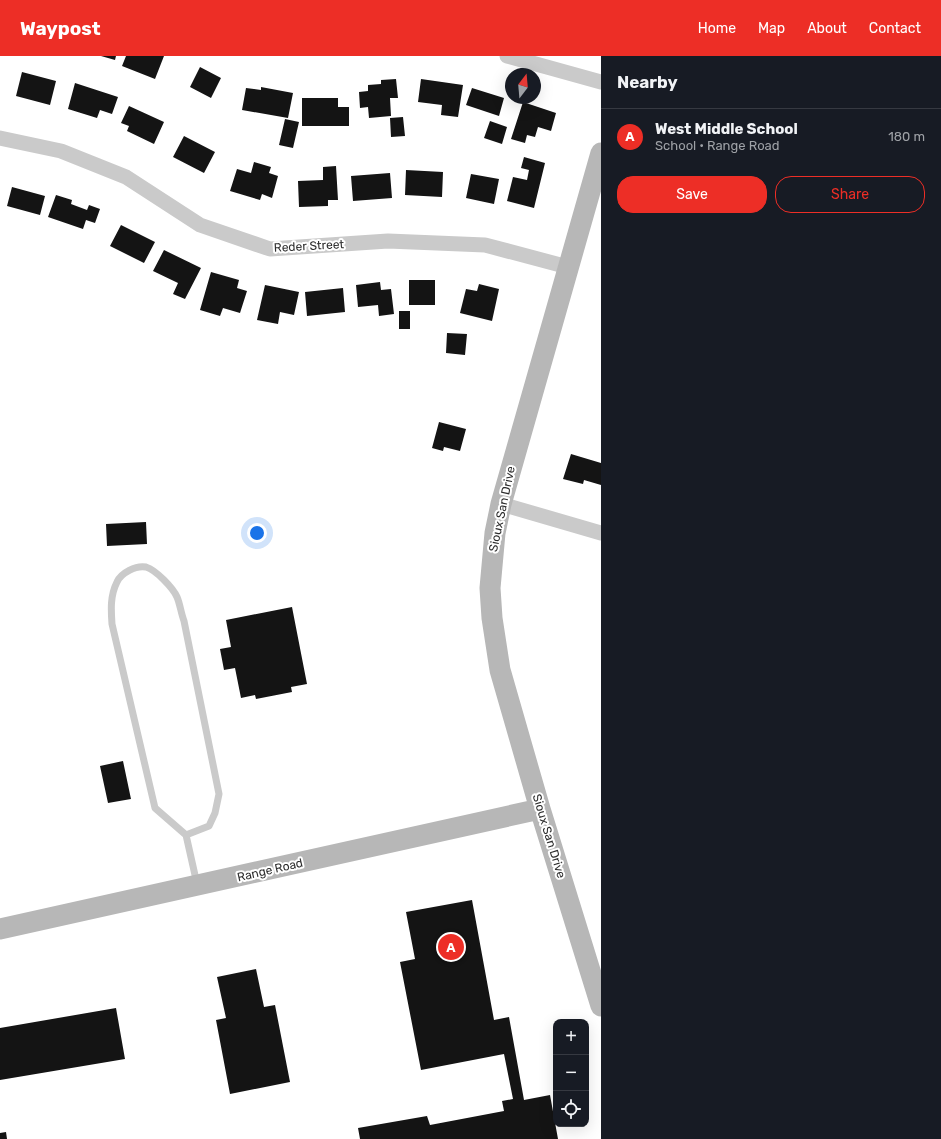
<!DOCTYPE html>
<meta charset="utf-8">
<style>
:root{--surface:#171b24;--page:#20242c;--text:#f1f3f6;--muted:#9ea1a6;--line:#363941;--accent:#ed2e26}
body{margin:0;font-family:Rubik,sans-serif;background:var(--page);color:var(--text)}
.controls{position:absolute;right:12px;bottom:12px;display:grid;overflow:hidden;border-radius:8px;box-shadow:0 4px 16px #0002}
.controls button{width:36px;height:36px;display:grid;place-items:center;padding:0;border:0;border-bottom:1px solid var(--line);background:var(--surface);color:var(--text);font:20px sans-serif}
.compass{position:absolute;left:505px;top:12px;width:36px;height:36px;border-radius:50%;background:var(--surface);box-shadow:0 4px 16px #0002;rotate:16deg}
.you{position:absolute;left:257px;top:477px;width:14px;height:14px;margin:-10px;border:3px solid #fff;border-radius:50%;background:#1a73e8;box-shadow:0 0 0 6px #1a73e833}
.badge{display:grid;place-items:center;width:26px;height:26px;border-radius:50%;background:var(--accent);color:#fff;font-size:13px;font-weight:700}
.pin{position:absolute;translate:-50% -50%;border:2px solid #fff;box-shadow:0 1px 4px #0006}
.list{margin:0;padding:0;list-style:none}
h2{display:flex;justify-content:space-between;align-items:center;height:52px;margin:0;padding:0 16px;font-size:17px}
h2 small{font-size:13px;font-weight:400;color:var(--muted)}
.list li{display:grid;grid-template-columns:26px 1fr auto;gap:12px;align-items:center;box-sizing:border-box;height:56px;padding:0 16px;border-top:1px solid var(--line)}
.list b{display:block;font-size:15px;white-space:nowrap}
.list p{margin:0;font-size:13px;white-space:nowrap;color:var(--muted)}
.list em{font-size:13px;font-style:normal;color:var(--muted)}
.actions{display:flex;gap:8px;padding:12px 16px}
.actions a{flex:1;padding:9px 0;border:1px solid var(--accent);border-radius:16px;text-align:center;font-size:14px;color:var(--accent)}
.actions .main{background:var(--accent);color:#fff}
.icon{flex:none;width:22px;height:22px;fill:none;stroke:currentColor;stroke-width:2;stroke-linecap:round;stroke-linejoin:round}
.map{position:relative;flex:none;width:601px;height:1083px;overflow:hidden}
header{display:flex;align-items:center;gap:24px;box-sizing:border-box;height:56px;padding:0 20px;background:var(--accent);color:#fff}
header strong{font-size:19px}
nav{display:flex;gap:22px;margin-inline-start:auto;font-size:14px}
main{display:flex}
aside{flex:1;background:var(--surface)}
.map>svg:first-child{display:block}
.building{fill:#141414}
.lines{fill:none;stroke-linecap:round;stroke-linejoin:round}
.lane{stroke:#cacaca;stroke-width:7}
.street{stroke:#cacaca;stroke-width:15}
.secondary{stroke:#b7b7b7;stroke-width:21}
.labels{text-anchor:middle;stroke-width:4;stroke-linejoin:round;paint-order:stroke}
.street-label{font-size:12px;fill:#2d2d2d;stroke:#fff}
</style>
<header>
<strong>Waypost</strong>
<nav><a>Home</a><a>Map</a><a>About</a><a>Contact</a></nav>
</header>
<main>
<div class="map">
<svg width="601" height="1083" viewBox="0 0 601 1083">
<rect width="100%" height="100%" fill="#fff"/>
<!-- building -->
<path class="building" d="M101,0H116L115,4Z
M126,0H164L155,23L122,10Z
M200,11L221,22L211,42L190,31Z
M22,16L56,25L50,49L16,40Z
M396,23L398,42H390L391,60L369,62L368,51L360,52L359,36L368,35V29L381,28V24Z
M421,23L463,29L458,61L441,59L442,49L418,46Z
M75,27L118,41L112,58L100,54L97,62L68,53Z
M261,31L293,37L288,62L242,54L246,32L261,34Z
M472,32L504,42L499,60L466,49Z
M302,42H338V51H349V70H302Z
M523,46L556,57L551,75L538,71L535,81L527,79L525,87L511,83Z
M129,50L164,66L154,88L127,75L129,70L121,67Z
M403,61L405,80L391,81L390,62Z
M285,63L299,66L293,92L279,89Z
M490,65L507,71L502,88L484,82Z
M184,80L215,96L204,117L173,101Z
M524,101L545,107L534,152L507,145L513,121L527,124L529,114L521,112Z
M254,106L271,111L269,117L278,120L272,142L262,138L260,144L230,135L237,113L251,117Z
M336,110L338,144H328V150L299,151L298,125L323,124V111Z
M406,114L443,116L442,141L405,139Z
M390,117L392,142L353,145L351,120Z
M471,118L499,123L494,148L466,142Z
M12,131L45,140L40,159L7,150Z
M56,139L72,144L71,148L87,154L89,149L100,153L95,167L86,164L83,173L48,161Z
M121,169L155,186L144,207L110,190Z
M164,194L201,212L185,243L173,238L178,227L153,215Z
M211,216L239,224L237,232L247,235L240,257L223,252L220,260L200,254Z
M409,224H435V249H409Z
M380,226L381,234L391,233L394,258L379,260L378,249L358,251L356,229Z
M479,228L499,233L492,265L460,257L466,233L477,235Z
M265,229L299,236L294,259L280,256L278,268L257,264Z
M343,232L345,256L307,260L305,236Z
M399,255H410V273H399Z
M447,277L467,278L465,299L446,297Z
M439,366L466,373L460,395L444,391L443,395L432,392Z
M571,398L601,407V429L584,424L583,428L563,423Z
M146,466L147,488L107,490L106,468Z
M292,551L307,628L291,631L292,636L256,643L255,639L241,642L235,612L224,614L220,593L231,591L226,564Z
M123,705L131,743L108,747L100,710Z
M472,844L494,964L509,961L524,1044L550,1039L558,1083H360L358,1072L427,1060L430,1069L504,1055L502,1045L513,1043L504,998L421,1014L400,906L415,903L406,856Z
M256,913L264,951L275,949L290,1026L230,1038L216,964L226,962L217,921Z
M116,952L125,1003L0,1024V972Z
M6,1076L7,1083H0V1077Z"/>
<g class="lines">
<!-- lane -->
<path class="lane" d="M186,779L209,770L215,757L219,738L184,565C181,557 180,548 177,541C173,532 156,514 146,511C136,509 121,517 117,526C110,540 111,554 112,568L155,752L186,779L197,828"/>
<!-- street -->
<path class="street" d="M507,0L601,26
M0,82L61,95L126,121L200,169L270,193L388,185L485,189L568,211
M501,448L601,477"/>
<!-- secondary -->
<path class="secondary" d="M601,97L501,448L495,477L490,532L492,562L500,614L540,753L601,950
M0,873L540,753"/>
</g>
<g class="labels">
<!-- street labels -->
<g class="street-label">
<text transform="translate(309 190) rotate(-3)" y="4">Reder Street</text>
<text transform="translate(502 453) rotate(-78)" y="4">Sioux San Drive</text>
<text transform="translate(549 780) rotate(73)" y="4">Sioux San Drive</text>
<text transform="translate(270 814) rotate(-13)" y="4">Range Road</text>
</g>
</g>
</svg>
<div class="controls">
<button>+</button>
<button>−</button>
<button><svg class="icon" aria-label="locate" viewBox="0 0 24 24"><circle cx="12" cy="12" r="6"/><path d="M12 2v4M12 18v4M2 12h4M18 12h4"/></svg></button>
</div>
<svg class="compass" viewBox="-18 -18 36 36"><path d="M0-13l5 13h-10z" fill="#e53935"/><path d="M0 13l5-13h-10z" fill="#9ea1a6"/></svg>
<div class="you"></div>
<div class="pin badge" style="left:451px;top:891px">A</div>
</div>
<aside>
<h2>Nearby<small></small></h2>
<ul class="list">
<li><span class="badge">A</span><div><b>West Middle School</b><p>School · Range Road</p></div><em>180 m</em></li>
</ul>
<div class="actions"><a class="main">Save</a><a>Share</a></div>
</aside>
</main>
